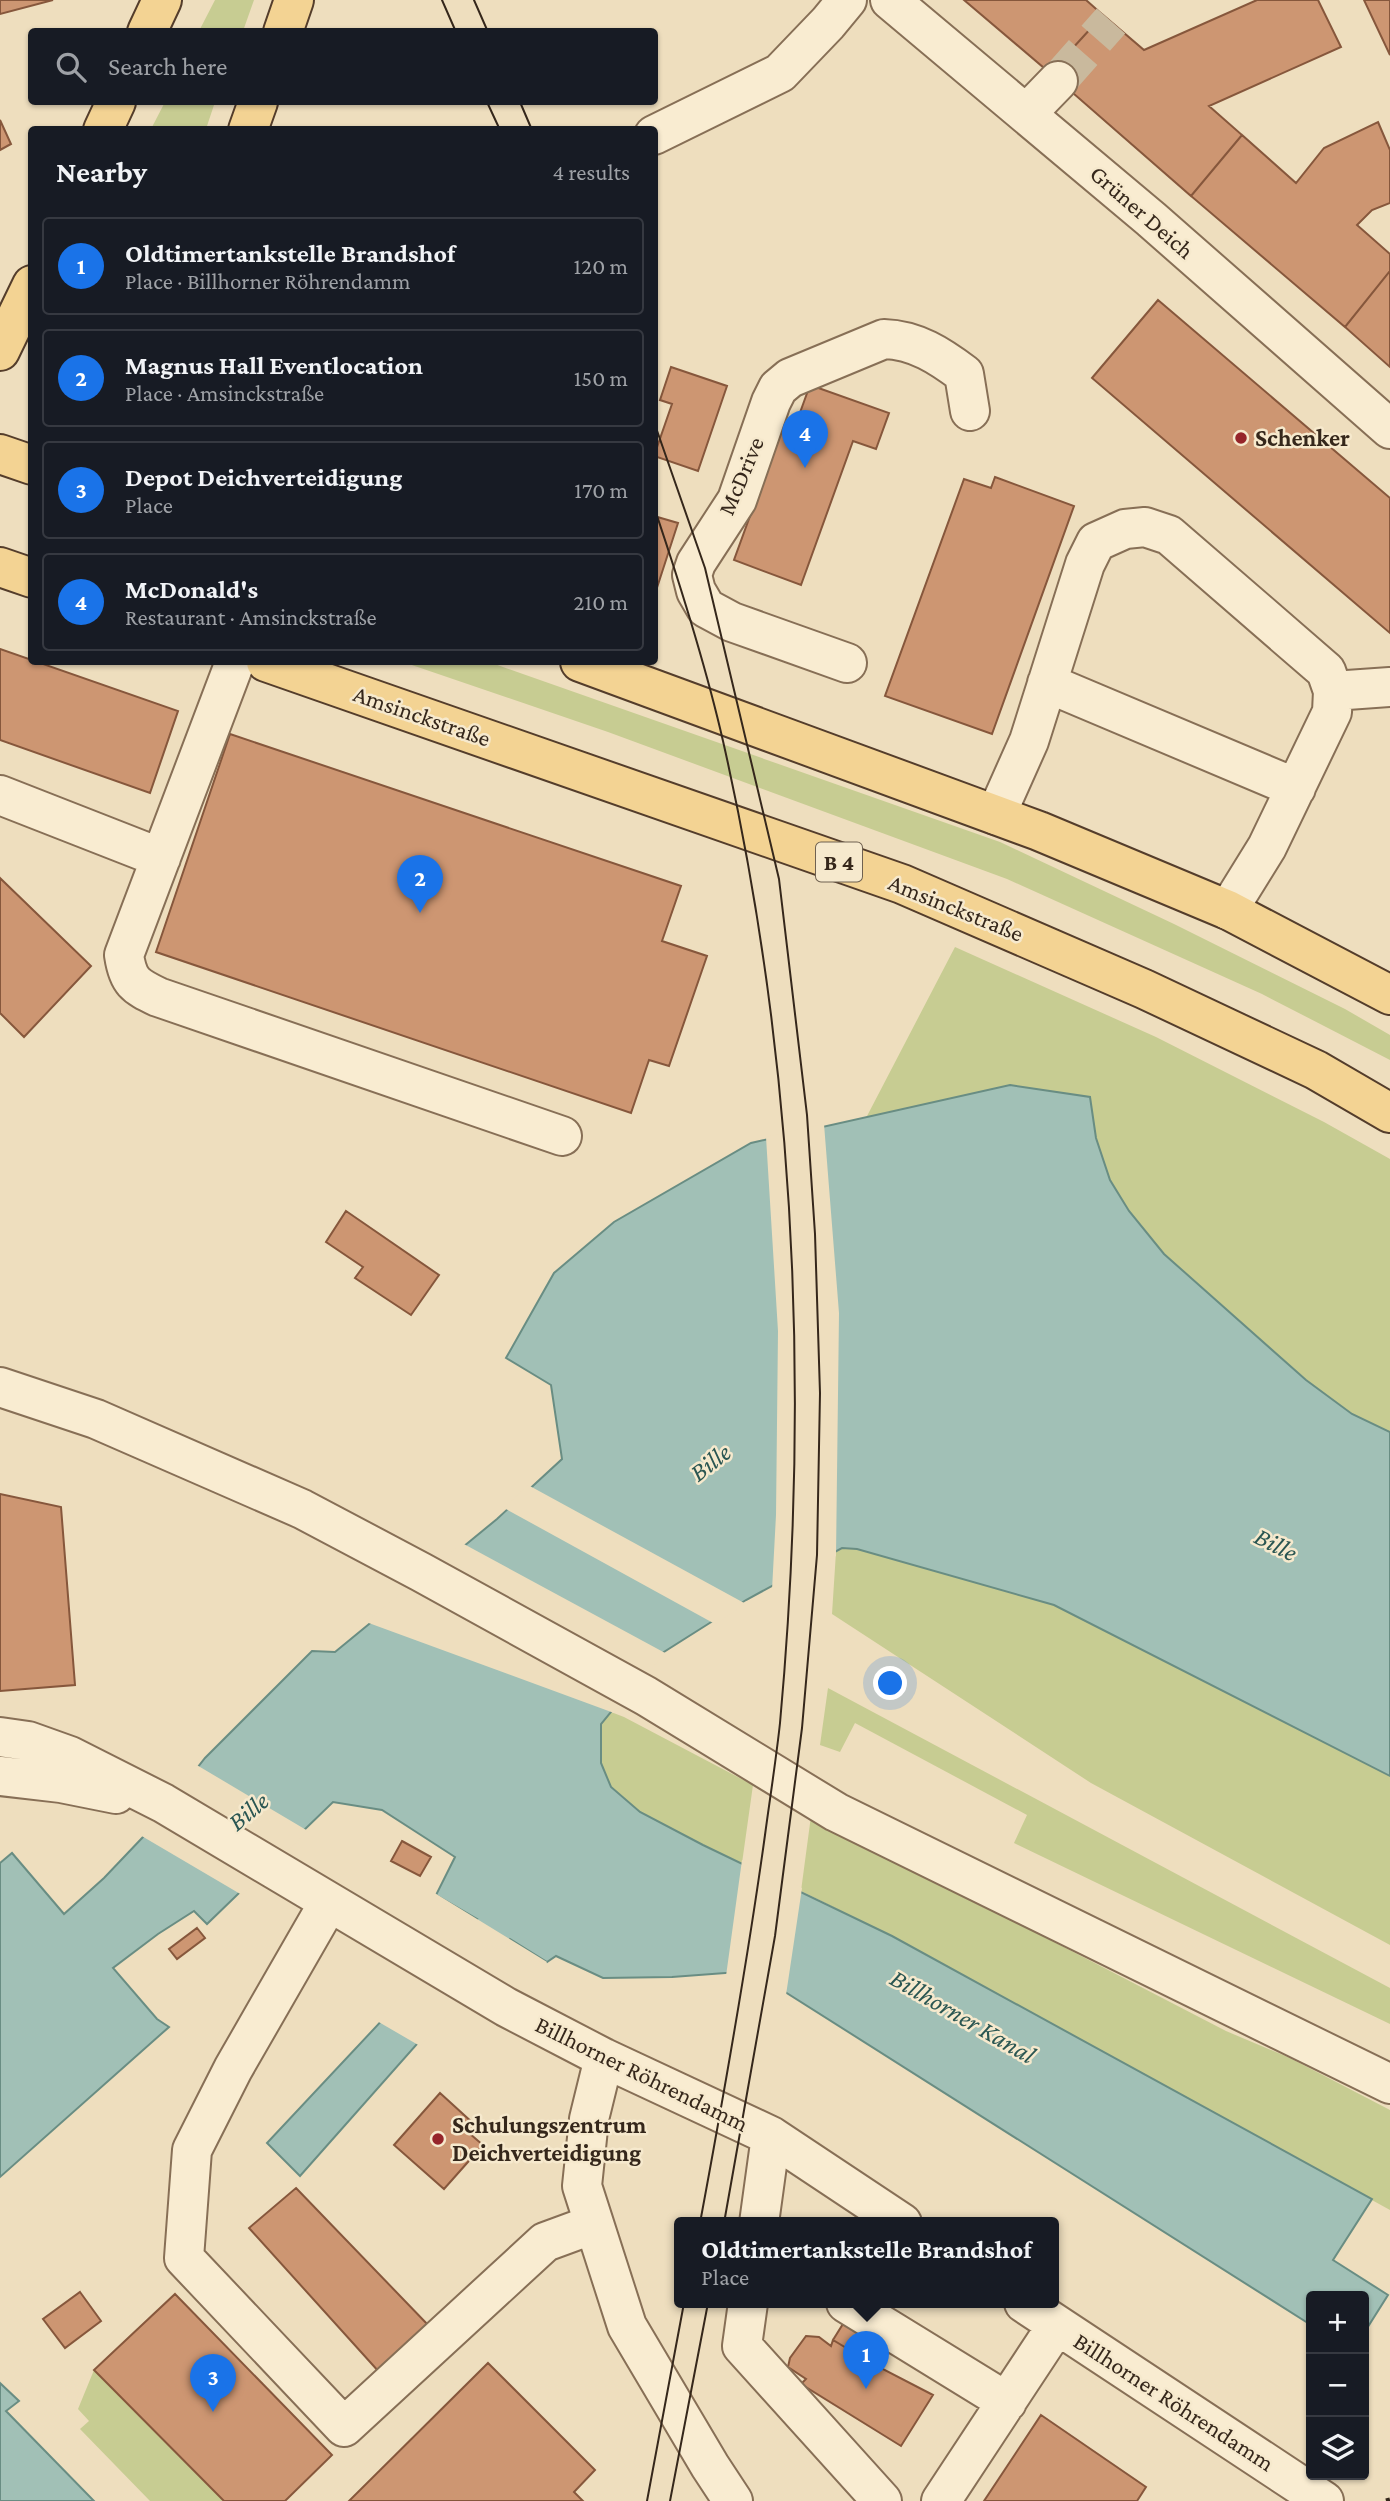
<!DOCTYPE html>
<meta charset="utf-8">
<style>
:root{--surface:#171b24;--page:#242831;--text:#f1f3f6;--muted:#9ea1a6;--line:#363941;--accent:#1a73e8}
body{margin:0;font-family:"Crimson Pro",serif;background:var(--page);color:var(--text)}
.controls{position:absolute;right:21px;bottom:21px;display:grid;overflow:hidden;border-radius:7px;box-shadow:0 2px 5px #0004}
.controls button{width:63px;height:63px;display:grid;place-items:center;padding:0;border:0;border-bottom:2px solid var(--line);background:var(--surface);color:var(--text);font:35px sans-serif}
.you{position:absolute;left:891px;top:1684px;width:24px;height:24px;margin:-18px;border:5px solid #fff;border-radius:50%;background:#1a73e8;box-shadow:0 0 0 10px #1a73e833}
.badge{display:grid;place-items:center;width:46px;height:46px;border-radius:50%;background:var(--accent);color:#fff;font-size:23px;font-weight:700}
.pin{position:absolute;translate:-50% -58px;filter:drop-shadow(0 2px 4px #0008)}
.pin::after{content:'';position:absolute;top:37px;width:24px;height:21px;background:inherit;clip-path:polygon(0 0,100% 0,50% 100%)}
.popup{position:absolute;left:674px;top:2217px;width:385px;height:91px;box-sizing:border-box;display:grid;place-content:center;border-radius:7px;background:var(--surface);filter:drop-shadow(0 2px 5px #0005);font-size:23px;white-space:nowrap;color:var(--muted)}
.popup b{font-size:26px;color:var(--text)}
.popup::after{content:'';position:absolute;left:50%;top:100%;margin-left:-14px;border:14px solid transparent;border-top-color:var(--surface)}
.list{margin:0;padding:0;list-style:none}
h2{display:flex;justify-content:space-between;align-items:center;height:91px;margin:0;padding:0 28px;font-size:30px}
h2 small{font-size:23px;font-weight:400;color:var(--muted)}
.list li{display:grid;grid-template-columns:46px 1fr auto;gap:21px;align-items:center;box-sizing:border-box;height:98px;margin:0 14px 14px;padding:0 14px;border:2px solid var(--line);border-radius:7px}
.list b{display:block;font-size:26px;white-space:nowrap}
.list p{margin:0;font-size:23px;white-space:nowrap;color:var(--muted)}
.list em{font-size:23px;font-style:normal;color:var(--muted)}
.icon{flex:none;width:38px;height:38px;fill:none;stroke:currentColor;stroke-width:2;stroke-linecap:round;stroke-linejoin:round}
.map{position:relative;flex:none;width:1390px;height:2501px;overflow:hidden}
.search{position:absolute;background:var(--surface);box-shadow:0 2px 5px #0004;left:28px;top:28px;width:630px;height:77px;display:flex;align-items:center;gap:18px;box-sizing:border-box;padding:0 24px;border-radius:7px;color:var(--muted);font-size:26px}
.panel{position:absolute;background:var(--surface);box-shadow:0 2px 5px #0004;left:28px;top:126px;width:630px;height:539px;border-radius:7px}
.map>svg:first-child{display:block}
.green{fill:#c7cc92}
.water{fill:#a1c0b6;stroke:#698d83;stroke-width:2}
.pier{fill:#eedebe}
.building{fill:#cd9672;stroke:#86573c;stroke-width:2}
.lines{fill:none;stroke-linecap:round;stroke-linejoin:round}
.minor-tunnel{stroke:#c9b99d;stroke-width:38;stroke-dasharray:38 19;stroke-linecap:butt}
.minor-casing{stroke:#876f56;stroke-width:42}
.major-casing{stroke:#543d2b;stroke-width:42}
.minor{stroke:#f9ecd1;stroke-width:38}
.major{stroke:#f3d393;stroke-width:38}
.tram{stroke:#35271b;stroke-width:2}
.rail{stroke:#35271b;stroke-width:5;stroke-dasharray:12 12;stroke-linecap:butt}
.poi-dot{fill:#96252a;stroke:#f6e9cd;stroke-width:2.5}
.labels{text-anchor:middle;stroke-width:5;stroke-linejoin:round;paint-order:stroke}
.shield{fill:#f6e9cd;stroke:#6f6150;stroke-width:2}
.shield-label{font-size:23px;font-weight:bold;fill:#35271b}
.street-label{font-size:24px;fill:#35271b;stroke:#f6e9cd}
.poi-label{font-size:24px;font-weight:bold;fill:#35271b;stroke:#f6e9cd;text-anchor:start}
.water-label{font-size:26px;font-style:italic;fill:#2a5652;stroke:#f6e9cd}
</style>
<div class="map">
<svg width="1390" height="2501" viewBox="0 0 1390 2501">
<rect width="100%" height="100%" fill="#eedebe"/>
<!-- green -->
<path class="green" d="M215,0H254L243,31H199Z
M165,102H215L206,129H151Z
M403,662H489L1000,842L1174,924L1345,1009L1390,1035V1060L1262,994L1007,879L608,732Z
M955,947L1156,1037L1324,1122L1390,1159V1432L1352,1414L1306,1380L1164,1254L1129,1211L1110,1180L1096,1138L1090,1097L866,1118Z
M842,1548L857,1549L1054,1605L1390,1776V1945L1091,1783L832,1614L836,1552Z
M828,1688L1390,1988V2024L1014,1843L1027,1815L855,1723L840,1752L820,1745Z
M611,1712L624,1717L753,1785L742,1863C710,1848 629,1814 611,1787C598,1769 601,1744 601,1723Z
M811,1816L1226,2031L1290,2058L1390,2110V2210L892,1936L801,1891Z
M94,2370L224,2501H150L80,2429L89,2421L78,2409Z"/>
<!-- water -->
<path class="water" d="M1010,1085L1090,1097L1096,1138L1110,1180L1129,1211L1164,1254L1306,1380L1352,1414L1390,1432V1776L1054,1605L857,1549L842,1548L746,1600L656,1657L601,1724V1763L611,1787L640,1812L703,1845L892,1936L1372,2199L1333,2260L1388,2295L1364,2333V2296H1311V2325L752,1971L672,1977L603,1978L556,1956L547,1962L510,1939L300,2176L267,2143L477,1919L436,1895L455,1857L382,1810L333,1802L207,1924L194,1911L158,1934L113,1968L157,2019L169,2027L0,2177V1863L12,1853L64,1914L104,1878L143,1837L205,1758L312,1651L335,1652L497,1519L562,1459L551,1385L506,1358L554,1273L614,1222L751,1143Z
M0,2383L19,2401L6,2411L94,2501H0Z"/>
<!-- pier -->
<path class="pier" d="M824,1124L839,1313L836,1556L772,1590L776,1515L778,1331L766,1137Z
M528,1485L746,1604L715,1624L504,1508Z
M462,1543L667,1654L659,1660L614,1713L366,1622Z
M195,1764L308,1831L242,1895L140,1835Z
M742,1860L802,1888L786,1995L755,1975L726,1976Z
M433,1892L547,1962L545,1965L511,1943L420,2046L377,2021L472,1920L434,1898Z"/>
<!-- building -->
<path class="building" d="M0,0H53L0,14Z
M964,0H1086L1103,15L1050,73Z
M1257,0H1318L1341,47L1209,106L1242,135L1191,196L1050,73L1103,15L1144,50Z
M1364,0H1390V55Z
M0,120L11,144L0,150Z
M1378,122L1390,150V203L1372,210L1357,225L1390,254V271L1345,327L1191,196L1242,135L1296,183L1324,148Z
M1390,271V367L1345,327Z
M1158,300L1390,498V633L1092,378Z
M671,367L727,386L698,471L654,456L672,404L660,400Z
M810,385L889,413L876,449L853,441L801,585L734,560L782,428L793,432Z
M995,477L1074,506L992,734L885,696L964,479L991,488Z
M654,516L678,523L654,597Z
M0,649L178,711L150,793L0,740Z
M230,734L681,886L662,941L707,956L669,1066L649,1060L631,1113L156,952Z
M0,878L91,966L24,1037L0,1013Z
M346,1211L439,1275L411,1315L355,1278L363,1267L326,1242Z
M0,1494L61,1507L75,1685L0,1691Z
M402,1841L431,1857L420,1876L391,1861Z
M197,1928L205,1938L177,1959L169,1949Z
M440,2093L475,2125L469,2133L483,2145L444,2189L394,2145Z
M296,2188L430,2327L380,2373L249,2228Z
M80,2292L101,2321L65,2348L43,2319Z
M175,2294L332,2455L285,2501H224L94,2370Z
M856,2303L897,2322L871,2363L833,2340Z
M806,2336L819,2337L831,2346L833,2340L871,2363L933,2395L901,2446L801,2384L806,2379L788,2367L790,2358Z
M488,2363L595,2470L574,2492L583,2501H349Z
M1041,2415L1146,2487L1137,2501H984Z"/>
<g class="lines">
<!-- minor-tunnel -->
<path class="minor-tunnel" d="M1058,81L1111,21"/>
<defs>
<path id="minor" d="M890,0L1151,219L1390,429
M1027,113L1058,81
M654,135L780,73L828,23L847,0
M235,662L124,955C128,982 135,986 158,997L562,1136
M847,663L732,622L706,608L696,591L692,575L696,563L737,500L771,402L778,388L790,378L884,339C916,340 940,356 964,374L970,411
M1047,683L1296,788
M1333,691L1390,687
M0,795L161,858
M996,815L1029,741L1085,564L1096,542L1125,529L1145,527L1169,535L1326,671L1333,691L1332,712L1267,847L1228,910
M0,1387L96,1419L302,1509L421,1572L646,1696L836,1812L1390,2084
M0,1737L28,1741L70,1756L163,1803L506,2007L604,2058L771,2136L902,2223
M0,1776L61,1783L116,1794
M329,1902L233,2069L192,2150L184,2258L344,2427L545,2242L594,2224
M604,2058L589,2119L582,2186L627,2326L710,2466L733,2501
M759,2223L771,2136
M748,2303L742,2346L882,2501
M846,2303L1007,2402
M1024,2303L1324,2501
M941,2501L1057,2325"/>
<path id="major" d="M147,32L162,0
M283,32L294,0
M103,130L116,102
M248,130L258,102
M0,351L32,285
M0,454L32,465
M0,567L32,578
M266,662L902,884L1144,989L1316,1070L1390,1113
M580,662L1039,831L1228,910L1390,995"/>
</defs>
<!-- minor casing -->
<use href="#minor" class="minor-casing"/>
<!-- major casing -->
<use href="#major" class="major-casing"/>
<!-- minor -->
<use href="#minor" class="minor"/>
<!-- major -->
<use href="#major" class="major"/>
<!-- tram -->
<path class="tram" d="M442,0L456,32
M474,0L488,32
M487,102L500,130
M520,102L532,130
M654,422L705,568L779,879L807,1115L815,1234L820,1393L817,1555L802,1728L775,1936L724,2223
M654,507C680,584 705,662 723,741C796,1063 810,1395 780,1723C776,1760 770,1798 765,1835C747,1965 724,2094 700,2223
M647,2501L684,2303
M670,2501L708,2303"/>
<!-- rail -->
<path class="rail" d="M1386,2501L1390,2500"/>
</g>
<!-- markers -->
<g class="poi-dot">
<circle cx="1241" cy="438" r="7"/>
<circle cx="438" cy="2139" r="7"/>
</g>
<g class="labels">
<!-- shield labels -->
<rect class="shield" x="816" y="842.5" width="46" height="39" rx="5"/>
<g class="shield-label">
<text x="839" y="870">B 4</text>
</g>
<!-- street labels -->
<g class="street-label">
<text transform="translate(1142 212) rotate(41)" y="8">Grüner Deich</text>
<text transform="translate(741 476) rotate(-67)" y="8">McDrive</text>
<text transform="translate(422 716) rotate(19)" y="8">Amsinckstraße</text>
<text transform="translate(956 908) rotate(22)" y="8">Amsinckstraße</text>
<text transform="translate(642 2074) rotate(26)" y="8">Billhorner Röhrendamm</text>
<text transform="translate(1174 2402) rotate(33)" y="8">Billhorner Röhrendamm</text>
</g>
<!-- poi labels -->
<g class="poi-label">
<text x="1255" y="446">Schenker</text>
<text x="452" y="2133">Schulungszentrum<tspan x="452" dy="28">Deichverteidigung</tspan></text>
</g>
<!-- water labels -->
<g class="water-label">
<text transform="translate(710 1462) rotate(-38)" y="9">Bille</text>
<text transform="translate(1276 1544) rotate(27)" y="9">Bille</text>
<text transform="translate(248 1811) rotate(-40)" y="9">Bille</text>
<text transform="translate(963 2016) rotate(30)" y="9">Billhorner Kanal</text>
</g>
</g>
</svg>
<div class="controls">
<button>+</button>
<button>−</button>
<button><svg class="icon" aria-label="layers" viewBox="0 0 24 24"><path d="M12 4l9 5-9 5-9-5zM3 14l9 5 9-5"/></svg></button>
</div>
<div class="you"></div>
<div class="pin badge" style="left:866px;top:2389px">1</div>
<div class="popup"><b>Oldtimertankstelle Brandshof</b>Place</div>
<div class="pin badge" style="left:420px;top:913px">2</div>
<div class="pin badge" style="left:213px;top:2412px">3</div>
<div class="pin badge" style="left:805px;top:468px">4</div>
<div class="search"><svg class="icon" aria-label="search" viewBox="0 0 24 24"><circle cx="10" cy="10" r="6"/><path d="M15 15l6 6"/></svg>Search here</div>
<section class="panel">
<h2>Nearby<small>4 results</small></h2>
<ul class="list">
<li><span class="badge">1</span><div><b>Oldtimertankstelle Brandshof</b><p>Place · Billhorner Röhrendamm</p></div><em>120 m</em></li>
<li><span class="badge">2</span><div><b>Magnus Hall Eventlocation</b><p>Place · Amsinckstraße</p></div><em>150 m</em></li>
<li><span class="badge">3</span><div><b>Depot Deichverteidigung</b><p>Place</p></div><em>170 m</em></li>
<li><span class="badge">4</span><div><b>McDonald's</b><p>Restaurant · Amsinckstraße</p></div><em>210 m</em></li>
</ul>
</section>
</div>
